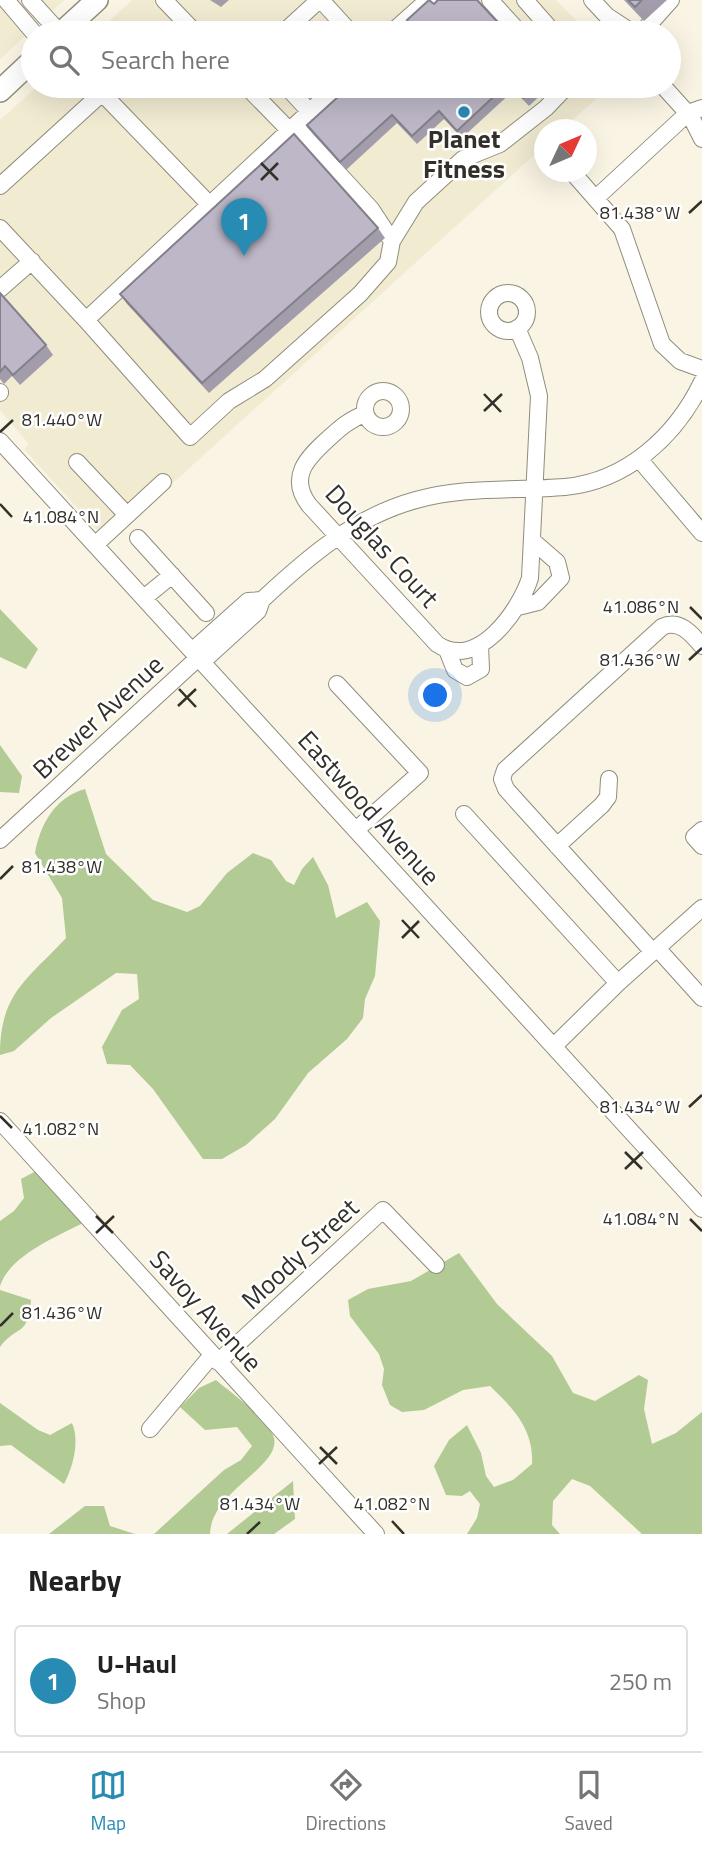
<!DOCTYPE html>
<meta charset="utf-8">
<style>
:root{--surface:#fff;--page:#f6f6f6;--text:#222;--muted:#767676;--line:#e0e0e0;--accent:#278bb4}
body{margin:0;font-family:"Titillium Web",sans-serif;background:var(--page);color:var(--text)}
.compass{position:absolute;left:534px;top:119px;width:63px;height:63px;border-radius:50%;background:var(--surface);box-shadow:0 7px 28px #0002;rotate:46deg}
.you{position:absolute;left:436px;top:696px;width:24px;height:24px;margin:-18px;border:5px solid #fff;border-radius:50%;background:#1a73e8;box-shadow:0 0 0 10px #1a73e833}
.badge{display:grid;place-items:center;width:46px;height:46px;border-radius:50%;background:var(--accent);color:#fff;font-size:23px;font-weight:700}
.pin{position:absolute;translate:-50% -58px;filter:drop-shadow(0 2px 4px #0008)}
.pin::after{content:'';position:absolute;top:37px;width:24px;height:21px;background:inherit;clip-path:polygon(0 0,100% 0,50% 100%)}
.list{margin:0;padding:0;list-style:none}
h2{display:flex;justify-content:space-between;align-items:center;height:91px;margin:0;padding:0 28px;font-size:30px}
h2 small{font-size:23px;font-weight:400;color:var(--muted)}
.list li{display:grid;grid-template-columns:46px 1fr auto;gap:21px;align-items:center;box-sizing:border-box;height:112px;margin:0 14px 14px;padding:0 14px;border:2px solid var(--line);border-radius:7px}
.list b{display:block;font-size:26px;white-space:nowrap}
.list p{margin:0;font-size:23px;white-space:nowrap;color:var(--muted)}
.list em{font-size:23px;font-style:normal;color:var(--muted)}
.icon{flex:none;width:38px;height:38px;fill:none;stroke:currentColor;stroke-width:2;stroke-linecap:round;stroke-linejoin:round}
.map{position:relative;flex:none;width:702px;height:1534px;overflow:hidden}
.search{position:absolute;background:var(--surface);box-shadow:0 7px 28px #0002;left:21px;right:21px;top:21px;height:77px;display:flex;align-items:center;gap:18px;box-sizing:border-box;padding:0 24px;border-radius:38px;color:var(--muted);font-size:26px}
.sheet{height:217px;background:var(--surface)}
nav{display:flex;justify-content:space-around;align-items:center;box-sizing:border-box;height:98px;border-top:2px solid var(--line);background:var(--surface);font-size:19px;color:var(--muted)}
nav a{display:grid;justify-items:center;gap:4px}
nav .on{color:var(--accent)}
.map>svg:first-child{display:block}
.built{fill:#f1ebd2}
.green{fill:#b2ca94}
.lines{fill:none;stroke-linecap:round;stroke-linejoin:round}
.minor-casing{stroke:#908c7c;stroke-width:18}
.major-casing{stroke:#908c7c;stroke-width:24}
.minor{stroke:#fff;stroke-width:16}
.major{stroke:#fff;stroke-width:21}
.wall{fill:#a39dab}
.building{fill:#bdb7c7;stroke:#84808b;stroke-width:2}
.ticks{fill:none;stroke:#323029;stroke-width:2.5}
.poi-dot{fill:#278bb4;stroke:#fff;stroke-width:2.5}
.labels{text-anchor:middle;stroke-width:5;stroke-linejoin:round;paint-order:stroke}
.poi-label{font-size:26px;font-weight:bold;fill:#323029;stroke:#fff}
.street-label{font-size:26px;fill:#323029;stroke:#fff}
.ticks-label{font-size:18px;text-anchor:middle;fill:#323029;stroke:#fff;stroke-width:5;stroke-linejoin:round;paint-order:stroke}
</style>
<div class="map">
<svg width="702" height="1534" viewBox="0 0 702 1534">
<rect width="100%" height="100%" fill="#f9f4e3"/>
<!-- built -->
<path class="built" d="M0,0H64L0,59Z
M132,0H556L588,33H96Z
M38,86H611L562,129L544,130V146L108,542L24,449L29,444L0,410V120Z"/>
<!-- green -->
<path class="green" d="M0,609L38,649L26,669L0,657Z
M0,745L22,776L19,793L0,792Z
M85,789L106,854L153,900L187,912L200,906L227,873L253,853L271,860L286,881L294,885L302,869L313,857L328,885L336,918L367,902L380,921L375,976L365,999L363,1018L347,1039L308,1073L275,1119L246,1145L222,1159H203L153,1089L130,1065L107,1064L102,1047L122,1010L139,999L137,974L116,973L51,1018L14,1051L0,1055C0,993 27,980 66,938L62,898L35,853C40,825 55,797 85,789Z
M36,1171L85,1222C58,1236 10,1255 0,1286V1221L14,1211L24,1198L21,1179Z
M459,1253L497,1304L552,1356L573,1393L595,1401L639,1375L648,1380L644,1409L652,1444L676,1433L702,1412V1534H642L590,1486L572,1479L553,1501L552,1525L560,1534H467L477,1518L480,1504L470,1491L462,1496L446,1495L434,1466L449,1440L467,1425L481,1453L486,1476L494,1487L513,1480L532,1464C534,1430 514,1409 490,1386L463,1390L424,1410L402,1412L390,1405L382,1385L384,1369L379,1354L350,1316L348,1300L368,1289L411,1281Z
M0,1290L31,1300C28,1338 17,1324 0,1347Z
M216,1380C231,1393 269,1419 274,1438C281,1467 211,1491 210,1534H154L224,1470L241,1460L252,1446L237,1427L205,1430L180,1407L199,1388Z
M0,1403L38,1430L50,1435L72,1423C80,1441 73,1467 64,1484L11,1445L0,1446Z
M293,1481L295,1519L274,1534H227Z
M85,1506H104L110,1526L135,1534H49Z"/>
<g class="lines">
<defs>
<path id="minor" d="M6,0L34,33
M30,0L60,33
M164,0L189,26L180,33
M321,0L351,33
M490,0L520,33
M525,0L554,33
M592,0L607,16L633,33L646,28L671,0
M283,33L319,0
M391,33L428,0
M246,86L290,131
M286,86L310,112
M663,86L691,117L702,139
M102,93L210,205
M107,98L120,86
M573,173L622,229L662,344L680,361L702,369
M0,186L102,93L96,86
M596,198L688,113L702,108
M0,228L86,320L337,86
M392,241L416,202L463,159L500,144L546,108L567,86
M0,289L32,261
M489 312a19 19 0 1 1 38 0a19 19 0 1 1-38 0Z
M86,320L190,437L229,401L265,379L360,294L388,262L392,241L371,209L295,126
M365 409a18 18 0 1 1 36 0a18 18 0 1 1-36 0Z
M0,392V393
M365,414C350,419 340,428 328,439C307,458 288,477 309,505L437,644C477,672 520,610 530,578L539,396L530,358L517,328
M0,441L702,1209
M639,459L702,533
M77,462L127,515
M138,538L206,613
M95,545L163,482
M144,598L172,575
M518,607L538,602L561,578L557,562L534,542
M447,650L455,670L467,677L481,669L480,645
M192,651L248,601L262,600C308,557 354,517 416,500C465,486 515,491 565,487C627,481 676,436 702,382
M202,662L258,611L262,600
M337,684L420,773L356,830
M464,814L618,983
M702,830L694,837L702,846
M0,840L198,658
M557,846L602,805L608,797L609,779
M657,948L702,998
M653,952L506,789L502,779L505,770L662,627C679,619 691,633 702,646
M554,1046L618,983L702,908
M0,1121L376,1534
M218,1362L383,1210L436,1265
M150,1429L212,1355"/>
<path id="major" d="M61,33L97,0
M0,91L33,60"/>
</defs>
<!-- minor casing -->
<use href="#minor" class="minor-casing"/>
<!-- major casing -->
<use href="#major" class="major-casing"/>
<!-- minor -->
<use href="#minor" class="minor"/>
<!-- major -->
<use href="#major" class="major"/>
</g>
<!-- wall -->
<path class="wall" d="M210,0H229L221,7Z
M624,0H667L644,21Z
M350,86H544L547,89L529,106L514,90L462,138L444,119L417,144L397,123L346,170L312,133L307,125Z
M378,228L385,238L209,393L127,304L120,294Z
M0,293L46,345L53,355L20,385L12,376L4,384L0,379Z"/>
<!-- building -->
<path class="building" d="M429,0L434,4L438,0H477L508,33H401L411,25L407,20Z
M628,0H642L635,7Z
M350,86H505L457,131L439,111L412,136L392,115L340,162L307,125Z
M512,86H537L523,98Z
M294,134L378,228L202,383L120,294Z
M0,293L46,345L13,375L5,366L0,372Z"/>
<!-- ticks -->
<path class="ticks" d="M261,163L278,180M261,180L278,163M689,213L702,201M484,394L501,412M484,411L502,394M0,432L13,420M0,504L12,517M690,607L702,619M689,660L702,648M179,689L196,707M178,706L196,689M0,879L13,866M402,920L419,938M402,938L419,921M689,1107L702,1095M0,1116L12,1128M625,1152L642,1169M625,1169L643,1152M96,1216L113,1233M690,1219L702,1231M96,1233L114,1216M0,1326L13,1313M320,1447L337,1464M319,1464L337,1447M392,1521L404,1534M247,1534L260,1522"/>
<!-- markers -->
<circle class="poi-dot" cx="464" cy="112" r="7"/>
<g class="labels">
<!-- poi labels -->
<g class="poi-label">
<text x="464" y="148">Planet<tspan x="464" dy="30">Fitness</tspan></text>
</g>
<!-- street labels -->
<g class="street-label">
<text transform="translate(382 546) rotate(48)" y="9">Douglas Court</text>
<text transform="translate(98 717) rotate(-43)" y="9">Brewer Avenue</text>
<text transform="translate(369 808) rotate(48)" y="9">Eastwood Avenue</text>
<text transform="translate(300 1254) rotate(-43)" y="9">Moody Street</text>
<text transform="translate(206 1311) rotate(48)" y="9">Savoy Avenue</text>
</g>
</g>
<g class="ticks-label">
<text x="640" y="219">81.438°W</text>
<text x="62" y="426">81.440°W</text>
<text x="61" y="523">41.084°N</text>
<text x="641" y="613">41.086°N</text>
<text x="640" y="666">81.436°W</text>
<text x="62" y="873">81.438°W</text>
<text x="640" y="1113">81.434°W</text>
<text x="61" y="1135">41.082°N</text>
<text x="641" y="1225">41.084°N</text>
<text x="62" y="1319">81.436°W</text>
<text x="392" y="1510">41.082°N</text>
<text x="260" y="1510">81.434°W</text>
</g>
</svg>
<svg class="compass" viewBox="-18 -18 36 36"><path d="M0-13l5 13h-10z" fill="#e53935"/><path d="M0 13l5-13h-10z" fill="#767676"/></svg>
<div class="you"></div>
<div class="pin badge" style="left:244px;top:256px">1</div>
<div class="search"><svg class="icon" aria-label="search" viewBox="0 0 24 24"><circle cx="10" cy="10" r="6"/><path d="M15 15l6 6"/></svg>Search here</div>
</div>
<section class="sheet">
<h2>Nearby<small></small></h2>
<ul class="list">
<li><span class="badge">1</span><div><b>U-Haul</b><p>Shop</p></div><em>250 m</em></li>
</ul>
</section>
<nav>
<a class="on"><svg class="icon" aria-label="map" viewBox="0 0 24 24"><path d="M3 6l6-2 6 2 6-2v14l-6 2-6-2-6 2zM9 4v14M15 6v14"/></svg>Map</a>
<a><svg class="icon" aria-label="directions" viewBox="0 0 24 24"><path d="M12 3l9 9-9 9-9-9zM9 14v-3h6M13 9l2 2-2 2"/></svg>Directions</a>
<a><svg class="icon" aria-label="saved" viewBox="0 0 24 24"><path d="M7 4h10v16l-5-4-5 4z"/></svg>Saved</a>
</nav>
